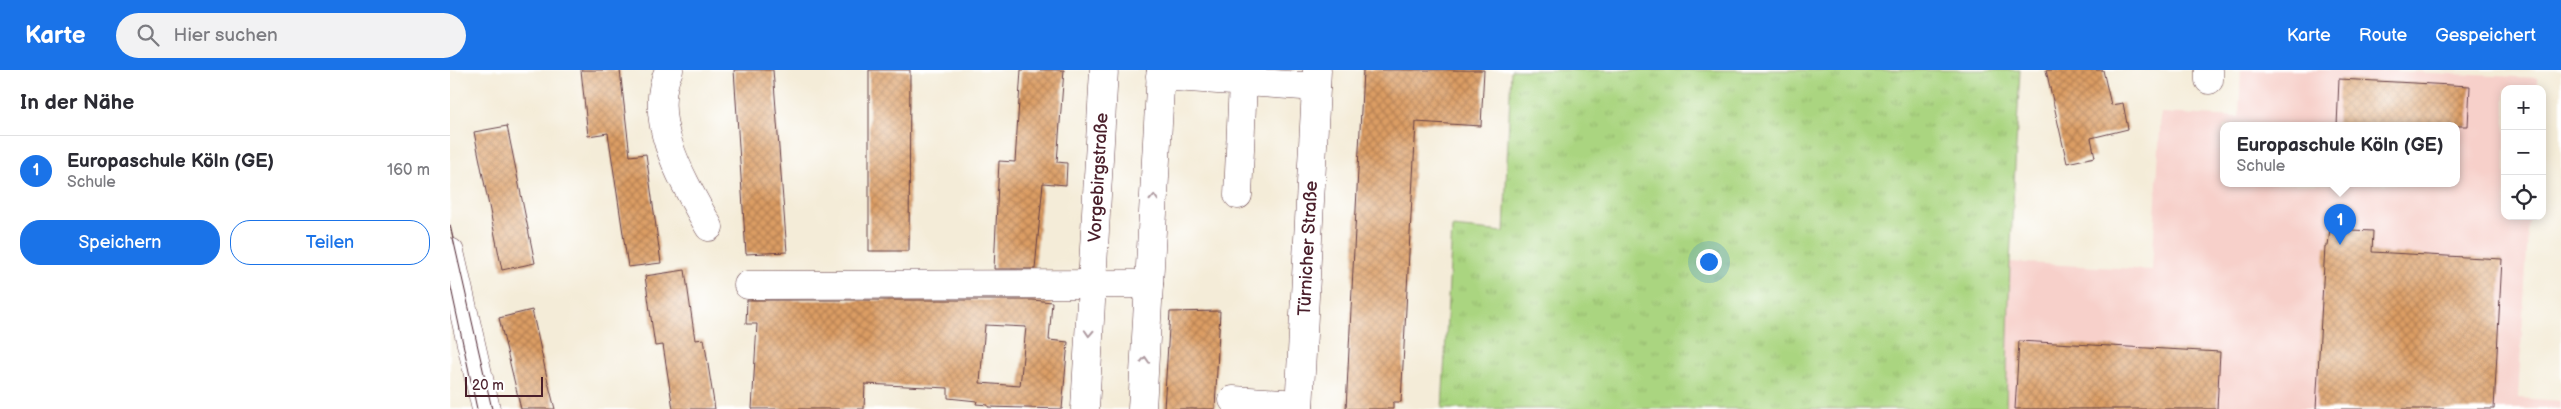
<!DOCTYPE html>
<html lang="de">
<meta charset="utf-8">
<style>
:root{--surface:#fff;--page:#f2f2f3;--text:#2b2b33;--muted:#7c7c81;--line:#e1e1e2;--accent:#1a73e8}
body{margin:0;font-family:"Balsamiq Sans",sans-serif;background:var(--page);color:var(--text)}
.controls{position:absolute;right:15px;top:15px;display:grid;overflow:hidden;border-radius:10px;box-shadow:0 2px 12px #0003}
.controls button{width:45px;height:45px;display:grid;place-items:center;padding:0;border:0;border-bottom:1px solid var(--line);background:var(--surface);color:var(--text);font:25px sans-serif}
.scale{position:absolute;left:15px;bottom:12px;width:78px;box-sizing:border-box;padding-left:5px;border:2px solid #4a1f2b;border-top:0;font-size:14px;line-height:18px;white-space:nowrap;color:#4a1f2b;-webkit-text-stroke:4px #fff;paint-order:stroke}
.you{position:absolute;left:1258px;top:191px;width:18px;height:18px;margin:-12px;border:4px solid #fff;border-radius:50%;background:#1a73e8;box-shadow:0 0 0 8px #1a73e833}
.badge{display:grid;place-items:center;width:32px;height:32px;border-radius:50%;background:var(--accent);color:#fff;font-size:16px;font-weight:700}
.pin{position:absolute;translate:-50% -41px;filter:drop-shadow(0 1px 2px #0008)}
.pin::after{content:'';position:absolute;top:26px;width:18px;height:15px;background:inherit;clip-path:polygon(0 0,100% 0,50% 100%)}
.popup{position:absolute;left:1770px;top:52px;width:240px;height:65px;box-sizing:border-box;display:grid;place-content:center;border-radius:10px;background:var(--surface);filter:drop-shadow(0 1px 4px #0005);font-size:16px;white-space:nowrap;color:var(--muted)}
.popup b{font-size:19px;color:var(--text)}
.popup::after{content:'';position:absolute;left:50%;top:100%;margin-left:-10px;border:10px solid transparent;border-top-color:var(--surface)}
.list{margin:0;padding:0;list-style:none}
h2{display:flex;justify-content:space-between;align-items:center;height:65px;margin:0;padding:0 20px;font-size:21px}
h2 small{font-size:16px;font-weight:400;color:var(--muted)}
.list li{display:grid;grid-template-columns:32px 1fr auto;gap:15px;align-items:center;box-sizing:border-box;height:70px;padding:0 20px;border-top:1px solid var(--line)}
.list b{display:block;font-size:19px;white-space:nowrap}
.list p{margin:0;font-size:16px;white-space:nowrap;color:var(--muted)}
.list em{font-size:16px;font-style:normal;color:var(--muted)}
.actions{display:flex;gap:10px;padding:15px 20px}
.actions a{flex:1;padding:11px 0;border:1px solid var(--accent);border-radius:20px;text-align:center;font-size:18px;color:var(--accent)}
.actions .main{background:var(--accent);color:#fff}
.icon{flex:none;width:28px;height:28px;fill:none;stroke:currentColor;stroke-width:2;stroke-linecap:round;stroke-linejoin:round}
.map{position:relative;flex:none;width:2111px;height:339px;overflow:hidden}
header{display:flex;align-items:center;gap:30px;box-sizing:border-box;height:70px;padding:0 25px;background:var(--accent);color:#fff}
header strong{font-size:24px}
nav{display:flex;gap:28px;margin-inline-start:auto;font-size:18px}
.search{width:350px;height:45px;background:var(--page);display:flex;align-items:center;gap:12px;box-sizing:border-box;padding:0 18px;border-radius:28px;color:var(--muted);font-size:19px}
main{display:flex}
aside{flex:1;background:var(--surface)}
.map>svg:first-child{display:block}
.built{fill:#f7d0ca;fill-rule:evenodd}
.grass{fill:url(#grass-tufts);stroke:#7a7a56}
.building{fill:url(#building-cross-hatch);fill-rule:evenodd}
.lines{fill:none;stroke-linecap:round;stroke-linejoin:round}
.minor-casing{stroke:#643e45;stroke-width:29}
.minor{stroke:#fff;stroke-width:28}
.tram{stroke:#4a1f2b;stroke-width:1}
.oneway{stroke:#ae9aa0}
.labels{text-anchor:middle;stroke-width:4.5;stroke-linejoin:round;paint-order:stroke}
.street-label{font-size:18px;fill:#4a1f2b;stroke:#fff}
</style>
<header>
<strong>Karte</strong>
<div class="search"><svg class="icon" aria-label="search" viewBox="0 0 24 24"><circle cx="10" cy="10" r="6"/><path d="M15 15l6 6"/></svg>Hier suchen</div>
<nav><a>Karte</a><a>Route</a><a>Gespeichert</a></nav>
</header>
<main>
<aside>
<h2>In der Nähe<small></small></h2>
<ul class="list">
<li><span class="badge">1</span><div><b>Europaschule Köln (GE)</b><p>Schule</p></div><em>160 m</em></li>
</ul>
<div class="actions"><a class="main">Speichern</a><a>Teilen</a></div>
</aside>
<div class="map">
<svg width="2111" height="339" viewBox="0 0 2111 339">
<defs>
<pattern id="grass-tufts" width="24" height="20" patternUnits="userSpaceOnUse" patternTransform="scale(1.25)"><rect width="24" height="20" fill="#aad580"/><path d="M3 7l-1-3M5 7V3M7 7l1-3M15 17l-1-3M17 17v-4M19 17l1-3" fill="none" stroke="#94b66f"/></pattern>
<pattern id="building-cross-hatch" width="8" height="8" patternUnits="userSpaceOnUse" patternTransform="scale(1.25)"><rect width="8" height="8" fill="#db9d63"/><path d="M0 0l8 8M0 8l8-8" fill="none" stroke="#b47f52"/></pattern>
</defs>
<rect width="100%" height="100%" fill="#fff"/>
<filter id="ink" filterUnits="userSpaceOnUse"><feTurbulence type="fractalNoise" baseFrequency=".02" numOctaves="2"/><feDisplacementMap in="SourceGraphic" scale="10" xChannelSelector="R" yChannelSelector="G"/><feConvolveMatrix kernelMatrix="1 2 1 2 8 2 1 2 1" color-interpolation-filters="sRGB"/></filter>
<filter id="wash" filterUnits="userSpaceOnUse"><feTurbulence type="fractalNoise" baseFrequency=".0096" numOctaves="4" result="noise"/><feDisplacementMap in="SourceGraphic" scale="20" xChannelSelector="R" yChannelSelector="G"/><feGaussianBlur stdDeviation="1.12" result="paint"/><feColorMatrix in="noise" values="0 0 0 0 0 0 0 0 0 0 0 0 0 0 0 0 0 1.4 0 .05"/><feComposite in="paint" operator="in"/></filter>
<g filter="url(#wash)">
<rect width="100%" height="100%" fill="#f4ecd8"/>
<!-- built -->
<path class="built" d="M1791,0H1919L2087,8V19H2055V146H2079L2068,328L2111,331V339H1556L1560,192L1702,200L1711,43L1789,47ZM1774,56H2006V114H1774Z"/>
<!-- grass -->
<path class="grass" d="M1061,0H1570L1560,192L1556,339H992L1002,157L1054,162Z"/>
<g id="blocks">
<!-- building -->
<path class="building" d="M131,0H170L180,86L196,84L211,193L178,197L158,63L138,66Z
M284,0H323L337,182L296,184Z
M419,0H460L459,181H419Z
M571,0H614L607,92L617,93L616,115L593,113L585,199H544L549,91L565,92Z
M913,0H1034L1031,56L966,52L951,332H943V339H896Z
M1596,0H1653L1661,35L1673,33L1678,59L1641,68L1645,87L1617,93Z
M1889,9L2020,16L2018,56H1887Z
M57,56L85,193L52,200L24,62Z
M1880,159L1923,161L1922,182L2052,189L2044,339H1866L1875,176H1878Z
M235,200L245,270L254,269L265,339H223L213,275L205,276L195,206Z
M297,230H583L602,232L599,270L618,272L612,339L538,337V335L526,334L527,331L498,328V318L415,314L414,339H302L307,254H296ZM535,255L576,257L570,316L530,313Z
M82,240L98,312L105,339H71L49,248Z
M770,241L765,339H714L720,242Z
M1569,271L1770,282L1767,339H1565Z"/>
</g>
</g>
<g filter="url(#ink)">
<use href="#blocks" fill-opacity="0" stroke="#643e45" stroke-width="1"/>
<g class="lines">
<defs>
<g id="minor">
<path d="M219,0C195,50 235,114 259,157"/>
<path d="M710,6L866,17"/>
<path d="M1759,10V0"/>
<path d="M788,125L793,12"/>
<path d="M0,182L36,339"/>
<path d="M298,215L699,214"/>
<path d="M783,330L849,334"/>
<path id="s1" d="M635,339L654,0"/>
<path d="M692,339L711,0"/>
<path id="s2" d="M849,339L867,0"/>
</g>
</defs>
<!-- minor casing -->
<use href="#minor" class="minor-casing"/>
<!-- minor -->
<use href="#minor" class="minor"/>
<!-- tram -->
<path class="tram" d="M0,155L42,339
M0,213L27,339"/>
</g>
<!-- one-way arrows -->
<defs><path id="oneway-chevron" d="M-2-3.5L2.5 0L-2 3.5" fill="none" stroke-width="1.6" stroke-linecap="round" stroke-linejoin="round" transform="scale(1.25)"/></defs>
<g class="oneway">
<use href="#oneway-chevron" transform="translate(704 128) rotate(-87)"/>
<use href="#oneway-chevron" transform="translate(639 263) rotate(93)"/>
<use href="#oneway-chevron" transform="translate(695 290) rotate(-87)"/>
</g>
</g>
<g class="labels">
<!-- street labels -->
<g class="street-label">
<text dy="6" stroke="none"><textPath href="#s1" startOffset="232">Vorgebirgstraße</textPath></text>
<text dy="6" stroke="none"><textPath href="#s2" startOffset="161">Türnicher Straße</textPath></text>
</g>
</g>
</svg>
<div class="controls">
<button>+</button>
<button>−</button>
<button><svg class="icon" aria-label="locate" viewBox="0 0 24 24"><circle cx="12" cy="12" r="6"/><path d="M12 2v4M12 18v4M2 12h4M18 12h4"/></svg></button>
</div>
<div class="scale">20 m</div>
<div class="you"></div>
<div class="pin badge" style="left:1890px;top:175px">1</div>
<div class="popup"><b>Europaschule Köln (GE)</b>Schule</div>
</div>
</main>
